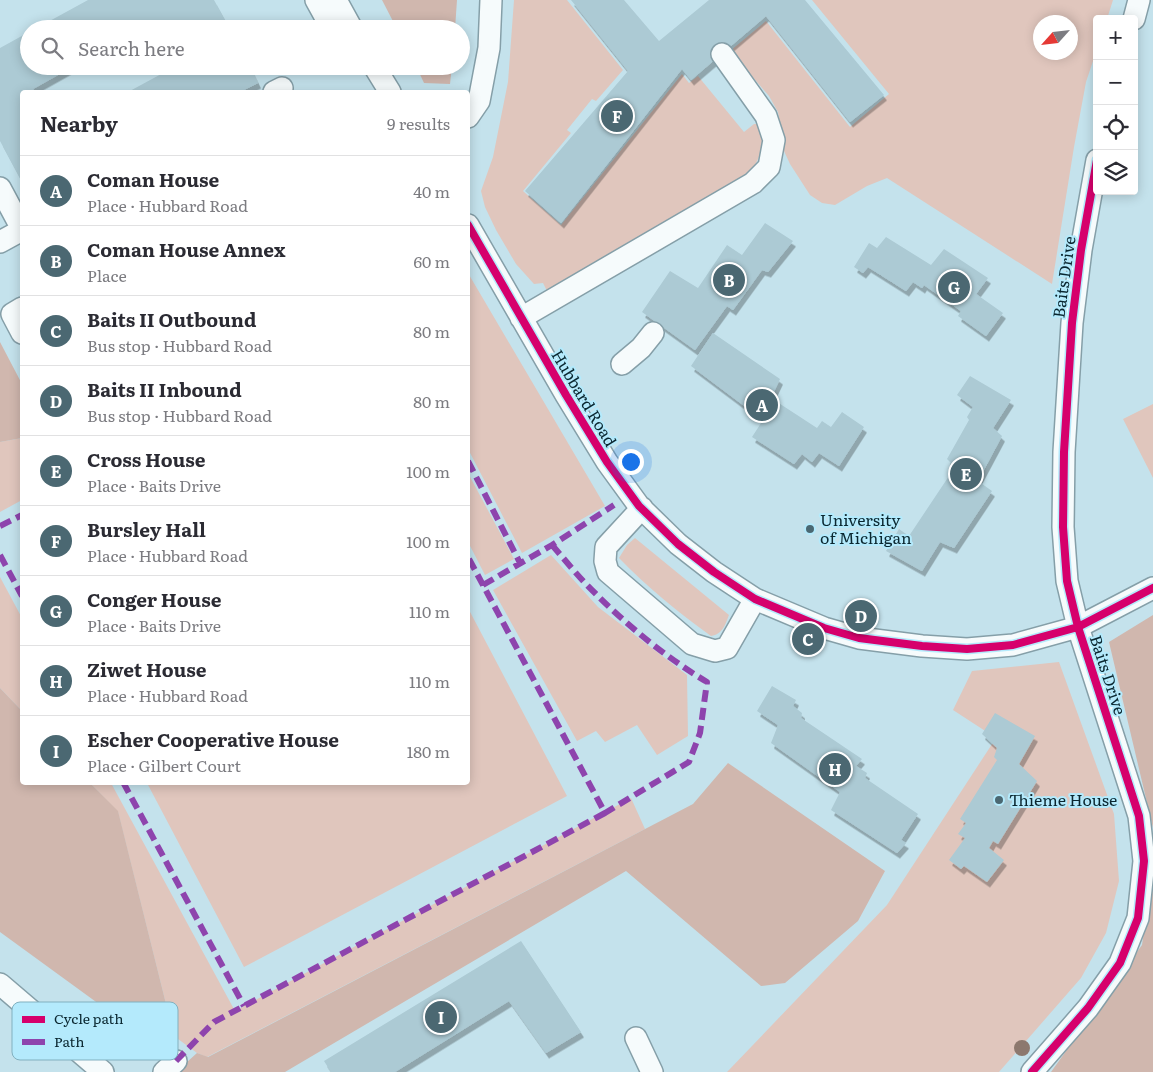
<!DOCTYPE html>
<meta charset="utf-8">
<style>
:root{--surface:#fff;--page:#f7f7f7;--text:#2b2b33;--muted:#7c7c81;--line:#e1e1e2;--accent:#4b6872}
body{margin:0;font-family:Literata,serif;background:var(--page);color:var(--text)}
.controls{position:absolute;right:15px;top:15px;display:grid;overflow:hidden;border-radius:5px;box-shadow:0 2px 12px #0003}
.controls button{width:45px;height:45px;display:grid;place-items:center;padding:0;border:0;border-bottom:1px solid var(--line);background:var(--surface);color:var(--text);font:25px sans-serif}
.compass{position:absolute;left:1033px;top:15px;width:45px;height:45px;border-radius:50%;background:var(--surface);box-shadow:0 2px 12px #0003;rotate:243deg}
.you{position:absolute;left:630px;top:461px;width:18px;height:18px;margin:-12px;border:4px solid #fff;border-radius:50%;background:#1a73e8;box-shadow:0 0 0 8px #1a73e833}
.badge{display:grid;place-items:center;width:32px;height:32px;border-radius:50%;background:var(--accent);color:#fff;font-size:16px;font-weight:700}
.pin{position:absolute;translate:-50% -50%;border:2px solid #fff;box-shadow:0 1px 5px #0006}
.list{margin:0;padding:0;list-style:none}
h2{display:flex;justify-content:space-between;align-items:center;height:65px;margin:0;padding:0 20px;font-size:21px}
h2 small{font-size:16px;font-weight:400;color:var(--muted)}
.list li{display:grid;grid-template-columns:32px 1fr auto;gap:15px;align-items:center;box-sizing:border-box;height:70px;padding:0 20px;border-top:1px solid var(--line)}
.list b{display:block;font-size:19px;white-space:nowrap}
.list p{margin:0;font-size:16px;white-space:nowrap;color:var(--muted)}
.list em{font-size:16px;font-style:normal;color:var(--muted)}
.icon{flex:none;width:28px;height:28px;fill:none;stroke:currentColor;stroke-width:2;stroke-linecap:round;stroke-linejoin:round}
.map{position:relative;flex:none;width:1153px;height:1072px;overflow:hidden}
.search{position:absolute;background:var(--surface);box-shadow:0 2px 12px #0003;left:20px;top:20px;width:450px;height:55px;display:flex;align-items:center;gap:12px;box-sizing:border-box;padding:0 18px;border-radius:28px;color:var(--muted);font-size:19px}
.panel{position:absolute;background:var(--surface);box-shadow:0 2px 12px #0003;left:20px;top:90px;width:450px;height:695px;border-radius:5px}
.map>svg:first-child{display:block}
.green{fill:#e0c6bd;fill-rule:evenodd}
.forest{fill:#d0b7ae}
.building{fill:#accad4;filter:url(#shadow)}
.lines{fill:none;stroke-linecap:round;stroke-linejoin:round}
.minor-casing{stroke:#859fa8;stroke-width:24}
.minor{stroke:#f6fbfc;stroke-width:21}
.quiet{stroke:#8e44ad;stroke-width:6;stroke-dasharray:12 6;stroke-linecap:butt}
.cycleway-casing{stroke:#b4eafc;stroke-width:11}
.cycleway{stroke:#d6006c;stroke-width:8}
.tree{fill:#8c786e}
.poi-dot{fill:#4b6872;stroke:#b4eafc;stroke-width:2}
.labels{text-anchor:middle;stroke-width:4;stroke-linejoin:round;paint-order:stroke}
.street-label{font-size:16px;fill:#0a2730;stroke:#b4eafc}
.poi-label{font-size:16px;fill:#0a2730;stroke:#b4eafc;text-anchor:start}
.key{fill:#b4eafc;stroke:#81b0bf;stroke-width:1}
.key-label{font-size:14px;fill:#0a2730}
</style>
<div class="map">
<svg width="1153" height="1072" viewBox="0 0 1153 1072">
<defs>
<filter id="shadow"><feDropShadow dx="3" dy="5.5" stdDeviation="0" flood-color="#0004"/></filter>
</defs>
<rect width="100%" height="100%" fill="#c4e2ec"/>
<!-- green -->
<path class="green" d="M514,0H567L623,70L596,101L592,99L567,130L571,133L523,191L561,225L682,74L689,83L698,76L744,132L754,124H759C766,144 760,160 748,176L642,235L547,291L543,283L534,284L516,264L496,230L485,207L481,191L493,157L508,82Z
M812,0H1113L1107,19H1097V49L1086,82L1074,147L1052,284L887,178L867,186L835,205L822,203L810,195L790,164L784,151L778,112L769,96L730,51L766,21L850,127L889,94ZM1040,22H1070V52H1040Z
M468,273L605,506L522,553L468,449Z
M1153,404V478L1123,419Z
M22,438V500L0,512V442Z
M468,473L514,559L485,575L468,542Z
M635,538L729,615C725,625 723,634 711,636C678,612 648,588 619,558L627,545Z
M551,555L598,607L687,675L688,736L657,755L637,725L605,742L596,731L577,741L493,590Z
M0,577L22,618V711L0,688Z
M468,608L567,796L244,967L147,783L468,782Z
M1059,662L1114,814L1119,881L1106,933L1081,978L999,1072H727L887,905L996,738L953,710L972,671Z
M90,783H111L235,1011L631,798L645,829L207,1057L197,1053L174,1036L118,812Z"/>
<!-- forest -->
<path class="forest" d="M382,0H457L455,29H397Z
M416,66H452L450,84L424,83Z
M0,342L22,384V438L0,442Z
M1153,615V828L1109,642Z
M0,688L22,711V782L90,783L118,811L174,1036L169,1055L0,932Z
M728,763L885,871L858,921L785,983L761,986L626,871L285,1072H176L197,1053L208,1057L693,804Z
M1153,869V1072H1051L1142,945Z"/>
<!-- building -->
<path class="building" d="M88,0H214L230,29H163L159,20L143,29H35Z
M571,0H624L659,41L709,0H805L884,95L850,122L766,16L691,80L682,69L561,223L525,191L628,71Z
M29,32V66H74L33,89L35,92H22V182L0,141V48Z
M176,66H250L258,83L240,92H128Z
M765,223L793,241L768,272L762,270L733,310L727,306L695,350L642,312L670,271L698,288L727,245L742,255Z
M886,237L931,265L944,249L988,278L976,294L1003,313L986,336L958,316L961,311L924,285L922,288L913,282L906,291L868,267L863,273L854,267L869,243L877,248Z
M713,333L780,379L771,398L817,428L822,421L831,427L842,412L864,427L839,466L819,453L812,462L802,454L794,464L752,437L763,420L691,366Z
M970,376L1011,400L993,428L1002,436L978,481L992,491L954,548L940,542L922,571L886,551L899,529L909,536L955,467L947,459L969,420L967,417L973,407L957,395Z
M772,686L796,700L793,706L802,713L801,718L862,759L856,766L867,773L865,778L918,814L901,840L906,843L897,853L831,810L840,792L771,743L778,725L757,711Z
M995,713L1035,736L1019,764L1037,781L998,844L993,841L989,848L1004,860L987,882L964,866L961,869L949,860L965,838L958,834L966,823L960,819L997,760L994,757L997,748L982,734Z
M521,941L581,1032L546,1053L509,1001L395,1072H331L324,1061Z"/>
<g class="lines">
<defs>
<path id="minor" d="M316,0L332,29
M336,0L352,29
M1134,19L1139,0
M374,66L390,92
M274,92L282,88
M468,117L479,101L489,48L491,0
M0,188L22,229
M468,225L566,395L607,462L639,506L678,544L714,572L755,599L824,628L859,638L922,646L967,649L1013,645L1078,627L1153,588
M0,242L22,230
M22,308L12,314L22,333
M521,318L753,183L769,167L774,140L766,116L722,54
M622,364L641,348L653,333
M642,508L606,547L605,561L608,572L692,644L715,651L727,648L755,599
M0,984L103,1072
M636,1038L652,1072
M164,1072L176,1061
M1032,1072L1088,1008L1120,963L1138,918L1144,861L1139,816L1078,627L1067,581L1063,527L1064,452L1072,323L1081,250L1097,160"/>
</defs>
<!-- minor casing -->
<use href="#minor" class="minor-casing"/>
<!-- minor -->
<use href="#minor" class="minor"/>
<!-- quiet -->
<path class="quiet" d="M468,461L520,563
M0,526L22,515
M552,545C566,561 580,579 596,594C629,627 667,658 707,682L700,733L689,762L605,813
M0,555L22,596
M483,585L552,545L614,505
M123,782L244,1006
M176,1061L214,1022L605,813L468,557"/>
<defs>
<path id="cycleway" d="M468,225L566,395L607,462L639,506L678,544L714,572L755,599L824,628L859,638L922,646L967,649L1013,645L1078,627L1153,588
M1032,1072L1088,1008L1120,963L1138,918L1144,861L1139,816L1078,627L1067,581L1063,527L1064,452L1072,323L1081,250L1097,160"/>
</defs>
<!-- cycleway casing -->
<use href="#cycleway" class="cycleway-casing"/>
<!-- cycleway -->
<use href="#cycleway" class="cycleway"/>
</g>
<!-- trees -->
<circle class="tree" cx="1022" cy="1048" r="8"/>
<!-- markers -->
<g class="poi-dot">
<circle cx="810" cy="529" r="5"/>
<circle cx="999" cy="800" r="5"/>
</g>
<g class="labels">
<!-- street labels -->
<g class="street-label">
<text transform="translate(1064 277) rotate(-82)" y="6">Baits Drive</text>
<text transform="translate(584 398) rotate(59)" y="6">Hubbard Road</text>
<text transform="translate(1108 675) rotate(72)" y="6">Baits Drive</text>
</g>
<!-- poi labels -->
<g class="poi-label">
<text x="820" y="526">University<tspan x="820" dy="18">of Michigan</tspan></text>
<text x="1009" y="806">Thieme House</text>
</g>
</g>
<!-- legend -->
<rect x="12" y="1002" width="166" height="58" rx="8" class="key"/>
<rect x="22" y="1016" width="23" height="7" fill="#d6006c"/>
<rect x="22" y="1039" width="23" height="6" fill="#8e44ad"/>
<g class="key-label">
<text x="54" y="1024">Cycle path</text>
<text x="54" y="1047">Path</text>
</g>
</svg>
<div class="controls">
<button>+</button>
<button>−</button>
<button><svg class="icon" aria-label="locate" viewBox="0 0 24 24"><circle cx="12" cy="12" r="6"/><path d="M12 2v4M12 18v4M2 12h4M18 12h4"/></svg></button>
<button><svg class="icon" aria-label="layers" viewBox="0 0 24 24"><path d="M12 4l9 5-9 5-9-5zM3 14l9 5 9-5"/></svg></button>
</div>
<svg class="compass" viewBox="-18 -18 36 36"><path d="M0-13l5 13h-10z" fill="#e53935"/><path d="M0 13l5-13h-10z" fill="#7c7c81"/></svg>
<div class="you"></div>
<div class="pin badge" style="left:762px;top:405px">A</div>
<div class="pin badge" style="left:729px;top:280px">B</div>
<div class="pin badge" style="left:808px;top:639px">C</div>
<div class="pin badge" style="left:861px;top:616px">D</div>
<div class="pin badge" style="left:966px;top:474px">E</div>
<div class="pin badge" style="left:617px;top:116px">F</div>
<div class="pin badge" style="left:954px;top:287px">G</div>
<div class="pin badge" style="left:835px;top:769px">H</div>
<div class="pin badge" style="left:441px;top:1017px">I</div>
<div class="search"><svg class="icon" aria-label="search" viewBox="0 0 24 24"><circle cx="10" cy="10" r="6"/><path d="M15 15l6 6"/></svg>Search here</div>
<section class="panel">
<h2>Nearby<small>9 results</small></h2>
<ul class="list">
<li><span class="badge">A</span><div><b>Coman House</b><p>Place · Hubbard Road</p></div><em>40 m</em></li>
<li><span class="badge">B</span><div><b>Coman House Annex</b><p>Place</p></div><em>60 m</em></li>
<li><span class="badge">C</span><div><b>Baits II Outbound</b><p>Bus stop · Hubbard Road</p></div><em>80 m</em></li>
<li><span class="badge">D</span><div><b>Baits II Inbound</b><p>Bus stop · Hubbard Road</p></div><em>80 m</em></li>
<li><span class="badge">E</span><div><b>Cross House</b><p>Place · Baits Drive</p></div><em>100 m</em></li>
<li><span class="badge">F</span><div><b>Bursley Hall</b><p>Place · Hubbard Road</p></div><em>100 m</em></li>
<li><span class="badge">G</span><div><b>Conger House</b><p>Place · Baits Drive</p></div><em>110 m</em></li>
<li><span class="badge">H</span><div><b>Ziwet House</b><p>Place · Hubbard Road</p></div><em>110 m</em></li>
<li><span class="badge">I</span><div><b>Escher Cooperative House</b><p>Place · Gilbert Court</p></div><em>180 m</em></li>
</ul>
</section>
</div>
